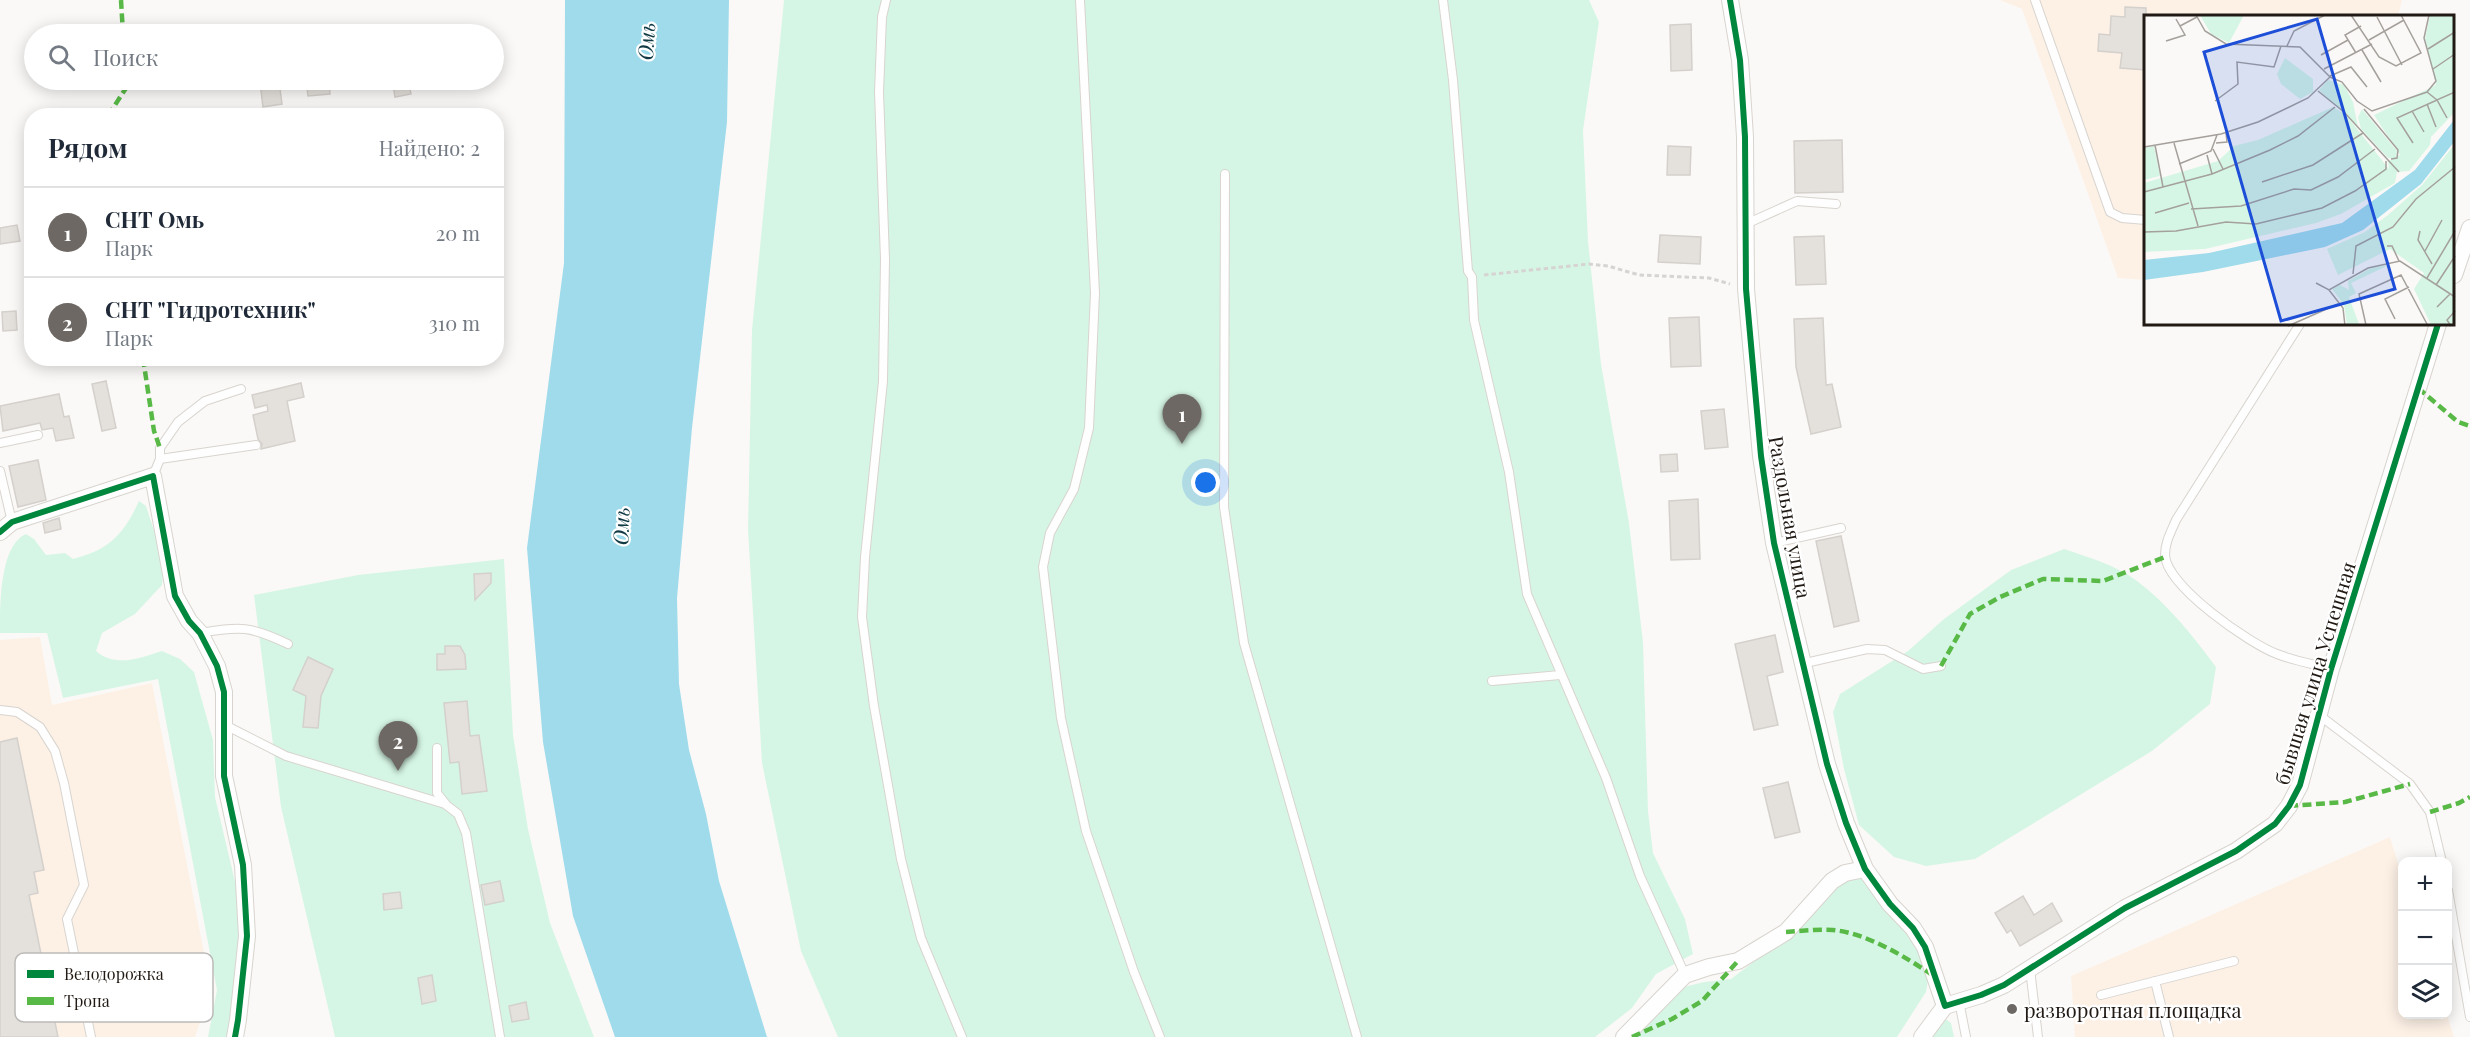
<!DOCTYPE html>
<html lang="ru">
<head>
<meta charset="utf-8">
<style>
  :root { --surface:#fff; --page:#f6f6f7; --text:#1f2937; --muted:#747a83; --line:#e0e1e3; --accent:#6d6863 }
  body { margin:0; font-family:"Playfair Display",serif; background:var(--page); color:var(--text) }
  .controls { position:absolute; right:18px; bottom:18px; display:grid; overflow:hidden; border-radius:12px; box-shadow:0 3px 15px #0003 }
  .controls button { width:54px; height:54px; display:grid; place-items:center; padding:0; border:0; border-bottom:2px solid var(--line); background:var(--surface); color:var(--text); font:30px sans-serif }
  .you { position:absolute; left:1206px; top:483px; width:21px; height:21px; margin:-15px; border:4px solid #fff; border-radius:50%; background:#1a73e8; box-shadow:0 0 0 9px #1a73e833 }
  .badge { display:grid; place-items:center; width:39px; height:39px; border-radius:50%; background:var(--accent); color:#fff; font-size:20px; font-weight:700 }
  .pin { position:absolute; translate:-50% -50px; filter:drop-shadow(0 2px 3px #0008) }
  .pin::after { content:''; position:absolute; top:32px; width:21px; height:18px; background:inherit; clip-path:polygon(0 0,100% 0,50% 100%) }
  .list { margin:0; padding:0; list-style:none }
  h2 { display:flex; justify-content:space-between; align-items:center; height:78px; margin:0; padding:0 24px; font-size:26px }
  h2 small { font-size:20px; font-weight:400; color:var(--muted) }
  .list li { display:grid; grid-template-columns:39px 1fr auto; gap:18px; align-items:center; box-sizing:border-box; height:90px; padding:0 24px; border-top:2px solid var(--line) }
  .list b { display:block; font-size:22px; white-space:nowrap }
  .list p { margin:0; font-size:20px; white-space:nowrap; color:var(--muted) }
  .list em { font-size:20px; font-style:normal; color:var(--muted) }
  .icon { flex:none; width:33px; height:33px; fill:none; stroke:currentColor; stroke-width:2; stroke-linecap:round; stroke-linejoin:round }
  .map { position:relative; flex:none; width:2470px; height:1037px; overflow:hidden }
  .search { position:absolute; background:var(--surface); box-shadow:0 3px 15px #0003; left:24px; top:24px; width:480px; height:66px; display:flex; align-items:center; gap:15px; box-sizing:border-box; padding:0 21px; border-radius:33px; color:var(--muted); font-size:22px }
  .panel { position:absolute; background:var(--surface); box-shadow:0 3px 15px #0003; left:24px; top:108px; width:480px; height:258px; border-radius:24px }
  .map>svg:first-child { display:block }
</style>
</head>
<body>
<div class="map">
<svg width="2470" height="1037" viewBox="0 0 2470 1037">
  <rect width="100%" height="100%" fill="#fbf9f7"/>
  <g fill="#fdf1e6">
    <path d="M2000,0H2402L2398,16H2146V280L2118,278L2022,9Z"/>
    <path d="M40,637L52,705L152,683L211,989L195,1037H0V640Z"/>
    <path d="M2390,837L2402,877V1014L2447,1015L2454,1037H2075L2071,976Z"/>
  </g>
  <g fill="#d6f6e5">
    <path d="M784,0H1589L1599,22L1583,130L1588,241L1601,364L1629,523L1643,642L1648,811L1653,853L1685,919L1693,954L1656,974L1632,1008L1595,1037H838L801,951L762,763L748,530L752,330Z"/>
    <path d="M139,501L146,506L159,546L163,576L162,585L135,614L102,633L96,651C116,668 140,658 162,651L180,659L194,672L213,740L215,797L237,890L239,963L227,1037H208L217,990L158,679L63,698L47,633H0C0,603 0,545 26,534L34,539L46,555L65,553L73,559C109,550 124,534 139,501Z"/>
    <path d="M2064,549C2088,557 2116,565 2137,581C2168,604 2193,636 2216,667L2210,704L2152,751L1975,859L1926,866L1894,857L1859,825L1844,769L1833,712L1840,694L1908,651L1944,619L2011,570Z"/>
    <path d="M504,559L513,735L528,829L550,923L594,1037H335L281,807L254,595L358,575Z"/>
    <path d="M1853,877L1863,878L1914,937L1928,981L1926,992L1897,1037H1634L1684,987L1704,982L1731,979L1780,942L1831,891Z"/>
    <path d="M1943,1017L1951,1023L1954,1037H1927Z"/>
  </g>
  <path fill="#a0dbeb" d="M565,0H729L727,122L692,428L677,598L679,684L689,750L706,814L719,881L767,1037H615L573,916L543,742L527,548L564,263Z"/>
  <g fill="#e4e0db" stroke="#d4d0cc" stroke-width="1.5">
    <path d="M2125,7L2146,8V70L2120,68L2122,53L2098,51L2099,34L2110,35L2111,16L2125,17Z"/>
    <path d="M1691,24L1692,70L1671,71L1670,25Z"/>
    <path d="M306,80H329L330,94L308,96Z"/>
    <path d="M392,80H408L411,94L395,97Z"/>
    <path d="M279,81L282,104L263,107L260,83Z"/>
    <path d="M1842,140L1843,192L1795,193L1794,141Z"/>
    <path d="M1668,146L1691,147L1690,175H1667Z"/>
    <path d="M17,225L20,241L0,244V228Z"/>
    <path d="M1660,235L1701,237L1700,264L1658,262Z"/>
    <path d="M1824,236L1826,284L1796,285L1794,237Z"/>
    <path d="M16,311L17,330L3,331L2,312Z"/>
    <path d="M1699,317L1701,366L1671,367L1669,318Z"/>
    <path d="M1823,318L1826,385L1832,384L1841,427L1811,434L1796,367L1794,319Z"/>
    <path d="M106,381L116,428L102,431L92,384Z"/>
    <path d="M301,383L304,397L287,401L295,441L261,449L262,444L258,439L253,415L268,411L267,405L255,408L252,395Z"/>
    <path d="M59,394L64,417L69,416L74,438L56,441L53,428L42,430L40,423L3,431L0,406Z"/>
    <path d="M1724,409L1728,447L1705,449L1701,411Z"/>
    <path d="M1677,454L1678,471L1661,472L1660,455Z"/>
    <path d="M38,460L46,500L18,507L9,466Z"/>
    <path d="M1698,499L1700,559L1671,560L1669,501Z"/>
    <path d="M59,518L61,529L45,533L43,523Z"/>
    <path d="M1841,536L1859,621L1834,627L1816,541Z"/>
    <path d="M491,573V583L475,600L474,574Z"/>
    <path d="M1775,635L1783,672L1767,676L1778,725L1754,730L1735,644Z"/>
    <path d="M445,646H460L465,655L466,669L437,670V654H445Z"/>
    <path d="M308,657L333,669L321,696L318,728L303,727L306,696L293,690Z"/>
    <path d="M467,701L470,736L479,735L487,791L462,794L459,762L450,763L444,703Z"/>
    <path d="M17,738L44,870L34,872L38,893L29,895L58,1037H0V742Z"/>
    <path d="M1788,782L1800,832L1775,838L1763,788Z"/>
    <path d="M500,881L504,901L485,905L481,885Z"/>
    <path d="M400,892L402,908L384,910L383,894Z"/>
    <path d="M2023,896L2034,915L2052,903L2062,921L2020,946L2011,930L2007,933L1995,913Z"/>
    <path d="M432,975L436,1001L422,1004L418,978Z"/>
    <path d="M526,1002L529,1019L512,1022L509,1006Z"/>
  </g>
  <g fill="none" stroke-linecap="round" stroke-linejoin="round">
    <defs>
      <g id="service">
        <path d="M886,0L882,17L879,92L885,259L883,381L865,557L862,617L874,706L901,859L921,938L962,1037"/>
        <path d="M1080,0L1095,293L1089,428L1074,489L1050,533L1043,567L1061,718L1086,831L1134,972L1160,1037"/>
        <path d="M1443,0L1453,80L1468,271L1472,277L1474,320L1509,472L1527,594L1606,778L1640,876L1685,975"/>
        <path d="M2035,0L2110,212L2122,218L2146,220"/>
        <path d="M1225,174L1224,507L1244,643L1357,1037"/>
        <path d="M1746,224L1797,201L1836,204"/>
        <path d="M2300,324L2176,520C2171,532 2165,542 2165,555C2166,586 2250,644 2277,654C2295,661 2313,664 2331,669"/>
        <path d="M0,443L38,435"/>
        <path d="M160,459L256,445"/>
        <path d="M0,471L12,522"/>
        <path d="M153,476L160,459V448L178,422L205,401L241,389"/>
        <path d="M1774,543L1841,528"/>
        <path d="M200,633C240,626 251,626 288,644"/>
        <path d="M1801,664L1867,649L1885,650L1923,669L1941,666"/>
        <path d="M1492,681L1560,675"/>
        <path d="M0,710L17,712L40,727L55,751L64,783L84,885L67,919L91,1037"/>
        <path d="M2319,715L2410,784L2430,812L2442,862"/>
        <path d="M225,725L286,756L445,804L458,814L466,833L500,1037"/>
        <path d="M437,748V793L445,803"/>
        <path d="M2448,890L2470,1017"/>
        <path d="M2030,969L2038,1037"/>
        <path d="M2155,981L2169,1037"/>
        <path d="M2101,995L2234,961"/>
        <path d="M1959,1001L1966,1037"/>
      </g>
      <g id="minor">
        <path d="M1730,0L1740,60L1745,137L1746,289L1761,456L1774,543L1827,764L1846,823L1865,869L1890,904L1913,928L1925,947L1945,1006"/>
        <path d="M2454,275L2470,228"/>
        <path d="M0,532L12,522L153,476L175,596L189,621L200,633L217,666L224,692V776L243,865L247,936L238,1020L235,1037"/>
        <path d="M1945,1006L1981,995L2004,985L2125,908L2236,851L2275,824L2289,806L2300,785L2331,669L2438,324"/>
        <path d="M1624,1037L1685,975L1709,967L1738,961L1786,932L1832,881L1845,873L1865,869"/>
        <path d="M1922,1037L1945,1006"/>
      </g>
    </defs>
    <use href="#service" stroke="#d8d4cf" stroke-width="10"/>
    <use href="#minor" stroke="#d8d4cf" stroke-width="18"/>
    <path stroke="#d6d4d3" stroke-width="3" stroke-dasharray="4.5 3" stroke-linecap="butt" d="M1484,275L1589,264L1608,266L1639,275L1709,278L1730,284"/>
    <use href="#service" stroke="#fefefe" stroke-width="8"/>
    <use href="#minor" stroke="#fefefe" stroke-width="16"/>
    <g stroke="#58b947" stroke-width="4.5" stroke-dasharray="9 4.5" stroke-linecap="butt">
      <path d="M121,0L123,34"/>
      <path d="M126,88L196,80"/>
      <path d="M108,116L126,88L128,80"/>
      <path d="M143,358L154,431L160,448"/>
      <path d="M2418,388L2458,422L2470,426"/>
      <path d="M1941,666L1970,614L2000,597L2043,579L2103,581L2165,557"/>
      <path d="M2289,806L2345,802L2410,784"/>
      <path d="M2430,812L2459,803L2470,797"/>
      <path d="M1786,932C1801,931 1817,929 1833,930C1867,933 1907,958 1934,976"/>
      <path d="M1632,1037L1672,1019L1702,1001L1738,961"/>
    </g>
    <defs>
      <g id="cycleway">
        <path d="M1730,0L1740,60L1745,137L1746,289L1761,456L1774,543L1827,764L1846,823L1865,869L1890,904L1913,928L1925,947L1945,1006L1981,995L2004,985L2125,908L2236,851L2275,824L2289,806L2300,785L2331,669L2438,324"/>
        <path d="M0,532L12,522L153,476L175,596L189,621L200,633L217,666L224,692V776L243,865L247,936L238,1020L235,1037"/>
      </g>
    </defs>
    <use href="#cycleway" stroke="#fff" stroke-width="10"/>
    <use href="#cycleway" stroke="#00873e" stroke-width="6"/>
  </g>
  <circle fill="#6d6863" stroke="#fff" stroke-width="2" cx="2012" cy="1009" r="6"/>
  <g text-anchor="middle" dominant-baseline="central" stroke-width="4.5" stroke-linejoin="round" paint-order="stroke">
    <g font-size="20" fill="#211a14" stroke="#fff">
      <text transform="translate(1791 517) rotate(80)">Раздольная улица</text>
      <text transform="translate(2314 673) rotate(-73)">бывшая улица Успешная</text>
    </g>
    <g font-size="20" fill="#211a14" stroke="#fff" text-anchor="start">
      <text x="2024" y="1009">разворотная площадка</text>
    </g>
    <g font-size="21" font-style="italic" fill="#123a45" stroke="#fff">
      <text transform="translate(645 41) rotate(-86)">Омь</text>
      <text transform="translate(620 526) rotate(-88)">Омь</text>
    </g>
  </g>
  <g transform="translate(2144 15)">
    <rect width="310" height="310" fill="#fbf9f7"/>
    <path d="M56,0H100L85,28L67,19ZM286,0H310V98L287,122L286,130L265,156L253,157L251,168L197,199L172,208L61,234L0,237V168L74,146L90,131L114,125L189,92L202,100L245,154L244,146L256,140L230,100L292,70L281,24ZM141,43L169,64V77L156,84L137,69L133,59ZM184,65L200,70L209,87L214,112L175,75ZM218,94L253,136L252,143H244L217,114L214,102ZM310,130V310H287L270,274L280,258L246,234L194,260L183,234L221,217L244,200L278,170ZM10,131L16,161L0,165V133ZM245,250L207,268L212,278L205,282L215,309L203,310L200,290L188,274L196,270L205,275L204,266L227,253Z" fill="#d6f6e5"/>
    <path d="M310,105V127L277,169L219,215L181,232L59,257L0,265V245L65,238L198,208L271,155Z" fill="#a0dbeb"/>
    <path fill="none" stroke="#a4a09c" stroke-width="1.5" d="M52,0L61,16L82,29L156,32L186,62M207,0L235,42L252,51L277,38L257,0M233,2L258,50M36,11L53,2M225,25L260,5M22,26L41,20L32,4M143,31L150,16L181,0M284,34L311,17M218,35L237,67M212,38L201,20L217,11M177,40L204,25M180,54L228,29M289,54L311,39M186,61L207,52L223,72M186,62L198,67L213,86L228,96L283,77L292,66L280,23L285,0M174,76L200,97L255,157M283,77L293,85L311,77M71,86L94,69L93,47L130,52L137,31M283,89L292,112M220,94L254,135L253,143L247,144M268,96L280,117M30,128L54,211M72,128L83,127L82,118M269,128L253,103L293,85L303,103M11,130L19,172M0,132L77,119L114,107L164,83L186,62M69,134L79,154M63,140L68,159M35,149L67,136L73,120M118,167L169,150L219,118M0,177L68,159L126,135L154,121L191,92M47,194L97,191L150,174L167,175L194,162L231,134M11,198L45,188M276,216L274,225L288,249M0,217L32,216L82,207L112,209L178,193L211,176L242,154V146M243,231H248L255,246M281,236L298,205M209,259L212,231L249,212L272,184L311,152M283,263L311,216M172,268L185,275L224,253L256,246L311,282M292,270L311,241M185,275L199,293L201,311M293,292L306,279M251,304L241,284L265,272M222,310L215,279L257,260L284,311M144,311L194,289M307,311L303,305L311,296"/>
    <path fill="#1d4ed8" fill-opacity="0.15" stroke="#1d4ed8" stroke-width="3" d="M173,4L251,274L137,306L60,37Z"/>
    <rect width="310" height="310" fill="none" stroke="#211a14" stroke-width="3"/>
  </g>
  <rect x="15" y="953" width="198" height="69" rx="9" fill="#fff" stroke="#bcbab8" stroke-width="1.5"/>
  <rect x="27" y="970" width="27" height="8" fill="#00873e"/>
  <rect x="27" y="997" width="27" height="8" fill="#58b947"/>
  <g font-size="16" fill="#211a14">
    <text x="64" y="980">Велодорожка</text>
    <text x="64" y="1007">Тропа</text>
  </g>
</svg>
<div class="controls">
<button>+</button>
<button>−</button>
<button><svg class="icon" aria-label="layers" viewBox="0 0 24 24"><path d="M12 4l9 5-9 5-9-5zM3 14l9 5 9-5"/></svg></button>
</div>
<div class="you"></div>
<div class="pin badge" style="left:1182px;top:444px">1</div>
<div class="pin badge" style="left:398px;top:771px">2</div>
<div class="search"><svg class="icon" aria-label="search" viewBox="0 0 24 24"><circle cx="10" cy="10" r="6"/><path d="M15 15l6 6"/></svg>Поиск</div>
<section class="panel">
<h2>Рядом<small>Найдено: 2</small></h2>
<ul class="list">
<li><span class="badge">1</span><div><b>СНТ Омь</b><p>Парк</p></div><em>20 m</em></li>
<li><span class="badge">2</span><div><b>СНТ &quot;Гидротехник&quot;</b><p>Парк</p></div><em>310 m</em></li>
</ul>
</section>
</div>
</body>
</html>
